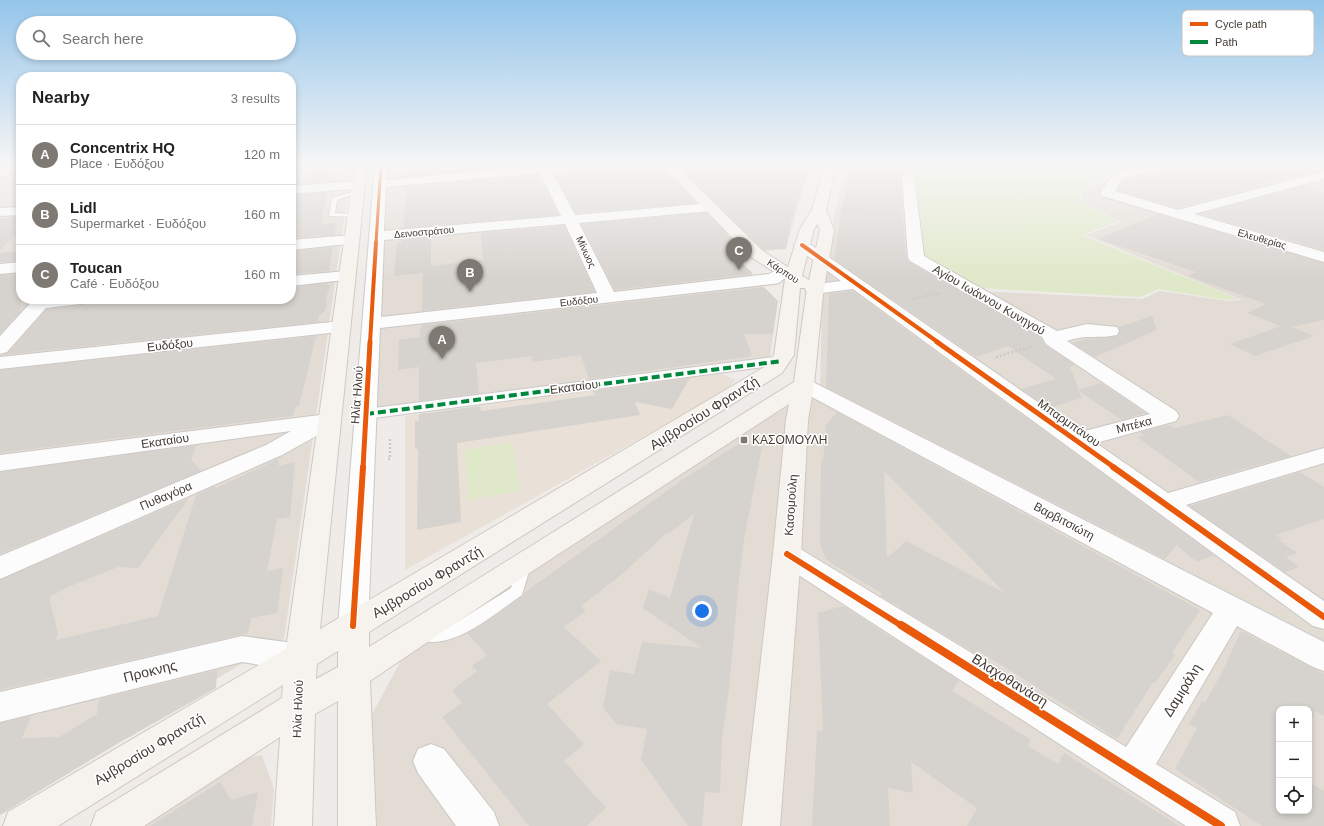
<!DOCTYPE html>
<html lang="en">
<head>
<meta charset="utf-8">
<style>
  :root { --surface:#fff; --page:#f6f6f6; --text:#222; --muted:#767676; --line:#e0e0e0; --accent:#7f7973 }
  body { margin:0; font-family:Arial,sans-serif; background:var(--page); color:var(--text) }
  .controls { position:absolute; right:12px; bottom:12px; display:grid; overflow:hidden; border-radius:8px; box-shadow:0 2px 6px #0003 }
  .controls button { width:36px; height:36px; display:grid; place-items:center; padding:0; border:0; border-bottom:1px solid var(--line); background:var(--surface); color:var(--text); font:20px sans-serif }
  .you { position:absolute; left:702px; top:611px; width:14px; height:14px; margin:-10px; border:3px solid #fff; border-radius:50%; background:#1a73e8; box-shadow:0 0 0 6px #1a73e833 }
  .badge { display:grid; place-items:center; width:26px; height:26px; border-radius:50%; background:var(--accent); color:#fff; font-size:13px; font-weight:700 }
  .pin { position:absolute; translate:-50% -33px; filter:drop-shadow(0 1px 2px #0008) }
  .pin::after { content:''; position:absolute; top:21px; width:14px; height:12px; background:inherit; clip-path:polygon(0 0,100% 0,50% 100%) }
  .list { margin:0; padding:0; list-style:none }
  h2 { display:flex; justify-content:space-between; align-items:center; height:52px; margin:0; padding:0 16px; font-size:17px }
  h2 small { font-size:13px; font-weight:400; color:var(--muted) }
  .list li { display:grid; grid-template-columns:26px 1fr auto; gap:12px; align-items:center; box-sizing:border-box; height:60px; padding:0 16px; border-top:1px solid var(--line) }
  .list b { display:block; font-size:15px; white-space:nowrap }
  .list p { margin:0; font-size:13px; white-space:nowrap; color:var(--muted) }
  .list em { font-size:13px; font-style:normal; color:var(--muted) }
  .icon { flex:none; width:22px; height:22px; fill:none; stroke:currentColor; stroke-width:2; stroke-linecap:round; stroke-linejoin:round }
  .map { position:relative; flex:none; width:1324px; height:826px; overflow:hidden }
  .search { position:absolute; background:var(--surface); box-shadow:0 2px 6px #0003; left:16px; top:16px; width:280px; height:44px; display:flex; align-items:center; gap:10px; box-sizing:border-box; padding:0 14px; border-radius:22px; color:var(--muted); font-size:15px }
  .panel { position:absolute; background:var(--surface); box-shadow:0 2px 6px #0003; left:16px; top:72px; width:280px; height:232px; border-radius:16px }
  .map>svg:first-child { display:block }
</style>
</head>
<body>
<div class="map">
<svg width="1324" height="826" viewBox="0 0 1324 826">
  <rect width="100%" height="100%" fill="#eeebe8"/>
  <g fill="#e3dcd5" fill-rule="evenodd">
    <path d="M0,164H21V299H291V164H352L284,639L0,806Z"/>
    <path d="M388,164H810L786,249L734,254L777,303L770,357L376,408Z"/>
    <path d="M846,164H880L907,170L920,258L980,291L1142,299L1160,291L1228,301L1242,300L1086,235L1121,222L1084,202L1081,194L1121,171L1160,164H1324V826H377L371,716L404,655L730,442L795,402L820,398L822,294L835,212ZM1279,709H1309V811H1279Z"/>
    <path d="M262,755L274,789L271,826H120L223,762Z"/>
  </g>
  <path fill="#e9e1d7" d="M718,372L735,380L727,390L405,570V416Z"/>
  <g fill="#dfe8c8">
    <path d="M918,164H1148L1117,170L1079,193L1082,202L1118,221L1082,235L1238,299L1226,300L1158,289L1140,297L980,288L922,257L915,192L909,170Z"/>
    <path d="M512,442L520,491L468,500L465,450Z"/>
  </g>
  <g fill="#d6d2ce" fill-rule="evenodd">
    <path d="M409,164H534V165L408,176Z"/>
    <path d="M610,164H660L696,203L576,213L554,173L603,170Z"/>
    <path d="M677,164H810L791,222L786,249L764,250Z"/>
    <path d="M848,164H871L904,171L900,176L906,258L909,262L1041,338L1045,345L1075,365L1070,367L1079,390L1101,383L1146,413L1122,420L1079,391L1082,398L1049,408L1021,389L1056,379L1008,346L976,357L834,259L841,211L847,190Z"/>
    <path d="M1213,164H1312L1313,171L1178,208L1117,190L1122,182L1175,168Z"/>
    <path d="M332,166L329,182L310,183L313,168Z"/>
    <path d="M539,175L559,215L403,228L407,187Z"/>
    <path d="M1302,186L1324,193V250L1200,214Z"/>
    <path d="M327,192L321,224L336,223L334,235L291,238V195Z"/>
    <path d="M706,213L745,253L734,254L753,274L615,290L581,224Z"/>
    <path d="M1158,214L1324,263V320L1292,327L1314,336L1255,356L1230,344L1281,326L1247,313L1266,304L1188,276L1196,272L1098,239Z"/>
    <path d="M21,216V231L0,250V219Z"/>
    <path d="M564,226L595,292L422,311L423,273L394,276L397,243H401V240L431,237V266L483,260L481,233Z"/>
    <path d="M333,247L329,271L291,274V251Z"/>
    <path d="M21,251V261L0,262V253Z"/>
    <path d="M21,274V308L19,310H22L0,334V275Z"/>
    <path d="M327,283V285H330L326,299L327,305L324,312L318,317L319,322L2,355L8,353L47,309L143,299H291V287Z"/>
    <path d="M764,287L778,301L773,334H744L752,356L589,379L581,355L533,362L532,356L476,363L479,393L419,401V367L398,370L399,340L420,337V329L422,328V325Z"/>
    <path d="M853,291L1214,555L1197,562L1176,545L1165,559L826,387L829,294Z"/>
    <path d="M1152,316L1157,330L1095,357L1072,343L1086,339L1117,336L1120,332L1119,327Z"/>
    <path d="M316,336L299,406L295,407L293,416L0,453V370Z"/>
    <path d="M690,378L672,409L635,402L640,415L457,443L461,522L417,530L418,449H415V421H419V414L480,406L481,411L595,395L593,391Z"/>
    <path d="M837,412L1200,610L1172,653L1175,655L1155,683L1153,682L1117,739L1005,667L978,651L976,654L879,595L883,594L834,565L826,559L820,544L821,461H823L826,425ZM884,471L939,526L1005,593L906,541L887,558Z"/>
    <path d="M1228,415L1291,456L1199,482L1137,437L1144,435L1140,432L1169,425L1174,428Z"/>
    <path d="M740,443L762,447L744,539L739,580L729,689L722,740L720,793L705,792L702,826H688L641,760L647,729L616,724L603,707L610,670L634,674L642,642L702,648L643,608L649,589L670,598L694,514L667,535L669,531L621,575L581,606L586,611L564,627L601,661L547,704L584,744L564,761L606,808L587,826H529L442,717L462,703L452,690L477,671L472,666L487,655L467,633L500,612L523,596L525,592L685,478Z"/>
    <path d="M197,445L191,459L201,471L0,554V472Z"/>
    <path d="M278,459L279,466L295,462L290,517L277,519L267,571L283,568L277,613L251,618L248,633L0,690V580L189,498L138,568L118,567L68,587L49,597L58,633L56,640L158,616L196,495L214,486L216,488Z"/>
    <path d="M1300,472L1324,487V519L1276,535L1282,539L1279,540L1297,553L1286,557L1299,567L1285,572L1189,506Z"/>
    <path d="M843,606L959,680L952,691L1030,739L1028,746L1058,764L1064,753L1179,826H967L977,808L911,762L913,793L888,788L890,826H812L817,730L823,731L818,613Z"/>
    <path d="M1241,631L1324,674V716L1315,711L1309,727V709H1279V811H1309V782L1324,791V826H1262L1175,769L1197,728L1189,724L1202,701L1205,703L1222,672Z"/>
    <path d="M217,670L216,688L115,745L0,815V723L31,716L22,738L59,737L97,714L99,699Z"/>
    <path d="M220,782L231,800L258,792L252,826H150Z"/>
  </g>
  <g fill="none" stroke-linecap="round" stroke-linejoin="round">
    <defs>
      <g id="service">
        <path d="M355,191L360,192L337,200L335,213L354,214L356,215V217L329,216L332,198Z"/>
        <path d="M524,560L529,561L531,565L522,595C495,613 453,651 420,640L417,635L420,630L449,627L511,588L519,561Z"/>
      </g>
      <path id="pedestrian" d="M782,356L787,358L790,361L787,364L366,419L360,418L357,414L360,410L366,409Z"/>
      <g id="minor">
        <path d="M9,164H21V168L0,177V168Z"/>
        <path d="M375,164H387L386,180L536,166L535,164H609L603,168L552,172L575,215L711,203L716,204L718,207L716,210L711,211L579,223L614,292L769,274L778,269L784,267L790,269L792,272L779,283L773,284L380,328L368,626L364,635L353,638L342,635L338,626ZM540,173L561,216L384,231L386,187ZM565,224L597,293L381,317L384,240Z"/>
        <path d="M1152,164H1177L1175,167L1127,177L1122,179L1115,191L1178,210L1324,171V179L1194,214L1324,252V262L1102,196L1100,193L1113,174Z"/>
        <path d="M908,172L914,176L924,256L1057,331L1087,324L1117,327L1119,331L1117,335C1100,339 1084,334 1067,341L1176,411L1179,416L1176,421L1096,443L1168,493L1324,448V463L1186,505L1324,601V629L1313,626L853,289L814,294L808,293L805,289L808,285L841,281L797,248L794,245L797,242H807L1081,432L1150,414L1046,344L1042,337L910,261L908,258L902,176Z"/>
        <path d="M358,181L364,185L363,188L291,194V186Z"/>
        <path d="M21,207V215L0,216V208Z"/>
        <path d="M351,235L356,237L359,240L356,243L291,250V240Z"/>
        <path d="M21,262V272L0,274V264Z"/>
        <path d="M347,271L353,273L355,276L353,279L291,286V276Z"/>
        <path d="M34,299H92L89,303L46,308L7,352L0,354V336Z"/>
        <path d="M341,321L348,323L350,327L348,331L0,369V357Z"/>
        <path d="M804,379L811,381L1324,642V671L1313,667L1237,626L1156,764L1235,812L1240,826H1186L777,561L773,554L777,547L787,544L797,547L1126,747L1213,613L797,389L794,385L797,381Z"/>
        <path d="M330,412L338,414L341,419L338,424L282,455L0,579V556L266,445L291,431L0,471V455L320,415Z"/>
        <path d="M242,636L301,644L312,648L317,658L312,668L301,672L242,662L0,722V692Z"/>
        <path d="M431,744L444,749L494,812L499,826H456L418,773L413,761L418,749Z"/>
      </g>
      <path id="secondary" d="M355,164H367L320,629L768,365L774,355L785,279L751,257L661,164H674L763,251L788,267L800,229L812,210L825,164H837L826,210L834,230L823,294L814,385L808,420L801,554L780,826H742L773,554L786,420L789,404L534,570L370,681L376,826H338V701L315,714L312,826H274L280,737L144,826H91L96,812L282,698L283,685L58,826H3L8,812L286,649ZM817,224L820,230L809,280L802,276L814,229ZM800,288H807L794,382L369,647V632L782,373L794,355ZM338,651V667L316,679L317,664Z"/>
    </defs>
    <use href="#service" stroke="#cbc7c4" stroke-width="2"/>
    <use href="#pedestrian" stroke="#cbc7c4" stroke-width="2"/>
    <use href="#minor" stroke="#cbc7c4" stroke-width="2"/>
    <use href="#secondary" stroke="#cfc8c0" stroke-width="2"/>
    <path stroke="#cccac6" stroke-width="1.5" stroke-dasharray="1 1" stroke-linecap="butt" d="M840,209L893,214"/>
    <path stroke="#cccac6" stroke-width="2" stroke-dasharray="1.5 1.5" stroke-linecap="butt" d="M912,299L940,293"/>
    <g stroke="#cccac6" stroke-width="2.5" stroke-dasharray="2 2" stroke-linecap="butt">
      <path d="M996,357L1033,346"/>
      <path d="M388,459H390V438"/>
    </g>
    <use href="#service" fill="#fcfcfc" fill-rule="evenodd"/>
    <use href="#pedestrian" fill="#fcfcfc" fill-rule="evenodd"/>
    <use href="#minor" fill="#fcfcfc" fill-rule="evenodd"/>
    <use href="#secondary" fill="#f6f3ee" fill-rule="evenodd"/>
    <path stroke="#00873e" stroke-width="4" stroke-dasharray="8 4" stroke-linecap="butt" d="M366,414L782,361"/>
    <defs>
      <path id="cycleway-far4" d="M376,243L381,164"/>
      <g id="cycleway-far3">
        <path d="M802,245L939,343"/>
        <path d="M370,343L376,242"/>
      </g>
      <g id="cycleway-far2">
        <path d="M937,342L1115,468"/>
        <path d="M363,468L370,342"/>
      </g>
      <g id="cycleway-far1">
        <path d="M1113,467L1324,617"/>
        <path d="M787,554L902,626"/>
        <path d="M353,626L363,467"/>
      </g>
      <path id="cycleway" d="M901,625L1221,826"/>
    </defs>
    <use href="#cycleway-far4" stroke="#fff" stroke-width="4.5"/>
    <use href="#cycleway-far3" stroke="#fff" stroke-width="6"/>
    <use href="#cycleway-far2" stroke="#fff" stroke-width="8"/>
    <use href="#cycleway-far1" stroke="#fff" stroke-width="8"/>
    <use href="#cycleway" stroke="#fff" stroke-width="10"/>
    <use href="#cycleway-far4" stroke="#e8590c" stroke-width="3"/>
    <use href="#cycleway-far3" stroke="#e8590c" stroke-width="4"/>
    <use href="#cycleway-far2" stroke="#e8590c" stroke-width="5"/>
    <use href="#cycleway-far1" stroke="#e8590c" stroke-width="6"/>
    <use href="#cycleway" stroke="#e8590c" stroke-width="8"/>
  </g>
  <linearGradient id="sky" x2="0" y2="1"><stop stop-color="#94c5ea"/><stop offset="0.59" stop-color="#f7f6f5"/><stop offset="1" stop-color="#f7f6f5" stop-opacity="0"/></linearGradient>
  <rect width="1324" height="280" fill="url(#sky)"/>
  <rect fill="#7f7973" stroke="#fff" stroke-width="1.5" x="740" y="436" width="8" height="8" rx="2"/>
  <g text-anchor="middle" dominant-baseline="central" stroke-width="3" stroke-linejoin="round" paint-order="stroke">
    <g font-size="10" fill="#433b34" stroke="#fff">
      <text transform="translate(424 232) rotate(-5)">Δεινοστράτου</text>
      <text transform="translate(1262 239) rotate(16)">Ελευθερίας</text>
      <text transform="translate(586 252) rotate(65)">Μίνωος</text>
      <text transform="translate(783 271) rotate(33)">Κάρπου</text>
      <text transform="translate(579 301) rotate(-6)">Ευδόξου</text>
    </g>
    <g font-size="12" fill="#433b34" stroke="#fff">
      <text transform="translate(989 300) rotate(30)">Αγίου Ιωάννου Κυνηγού</text>
      <text transform="translate(170 345) rotate(-6)">Ευδόξου</text>
      <text transform="translate(574 387) rotate(-7)">Εκαταίου</text>
      <text transform="translate(357 395) rotate(-86)">Ηλία Ηλιού</text>
      <text transform="translate(1069 423) rotate(35)">Μπαρμπάνου</text>
      <text transform="translate(1134 425) rotate(-15)">Μπέκα</text>
      <text transform="translate(165 441) rotate(-8)">Εκαταίου</text>
      <text transform="translate(166 496) rotate(-23)">Πυθαγόρα</text>
      <text transform="translate(791 505) rotate(-86)">Κασομούλη</text>
      <text transform="translate(1064 521) rotate(28)">Βαρβιτσιώτη</text>
      <text transform="translate(298 709) rotate(-88)">Ηλία Ηλιού</text>
    </g>
    <g font-size="12" fill="#433b34" stroke="#fff" text-anchor="start">
      <text x="752" y="440">ΚΑΣΟΜΟΥΛΗ</text>
    </g>
    <g font-size="14" fill="#433b34" stroke="#fff">
      <text transform="translate(704 413) rotate(-32)">Αμβροσίου Φραντζή</text>
      <text transform="translate(427 582) rotate(-31)">Αμβροσίου Φραντζή</text>
      <text transform="translate(150 671) rotate(-14)">Προκνης</text>
      <text transform="translate(1010 680) rotate(32)">Βλαχοθανάση</text>
      <text transform="translate(1182 690) rotate(-58)">Δαμιράλη</text>
      <text transform="translate(149 749) rotate(-31)">Αμβροσίου Φραντζή</text>
    </g>
  </g>
  <rect x="1182" y="10" width="132" height="46" rx="6" fill="#fff" stroke="#c7c4c2" stroke-width="1"/>
  <rect x="1190" y="22" width="18" height="4" fill="#e8590c"/>
  <rect x="1190" y="40" width="18" height="4" fill="#00873e"/>
  <g font-size="11" fill="#433b34">
    <text x="1215" y="28">Cycle path</text>
    <text x="1215" y="46">Path</text>
  </g>
</svg>
<div class="controls">
<button>+</button>
<button>−</button>
<button><svg class="icon" aria-label="locate" viewBox="0 0 24 24"><circle cx="12" cy="12" r="6"/><path d="M12 2v4M12 18v4M2 12h4M18 12h4"/></svg></button>
</div>
<div class="you"></div>
<div class="pin badge" style="left:442px;top:359px">A</div>
<div class="pin badge" style="left:470px;top:292px">B</div>
<div class="pin badge" style="left:739px;top:270px">C</div>
<div class="search"><svg class="icon" aria-label="search" viewBox="0 0 24 24"><circle cx="10" cy="10" r="6"/><path d="M15 15l6 6"/></svg>Search here</div>
<section class="panel">
<h2>Nearby<small>3 results</small></h2>
<ul class="list">
<li><span class="badge">A</span><div><b>Concentrix HQ</b><p>Place · Ευδόξου</p></div><em>120 m</em></li>
<li><span class="badge">B</span><div><b>Lidl</b><p>Supermarket · Ευδόξου</p></div><em>160 m</em></li>
<li><span class="badge">C</span><div><b>Toucan</b><p>Café · Ευδόξου</p></div><em>160 m</em></li>
</ul>
</section>
</div>
</body>
</html>
